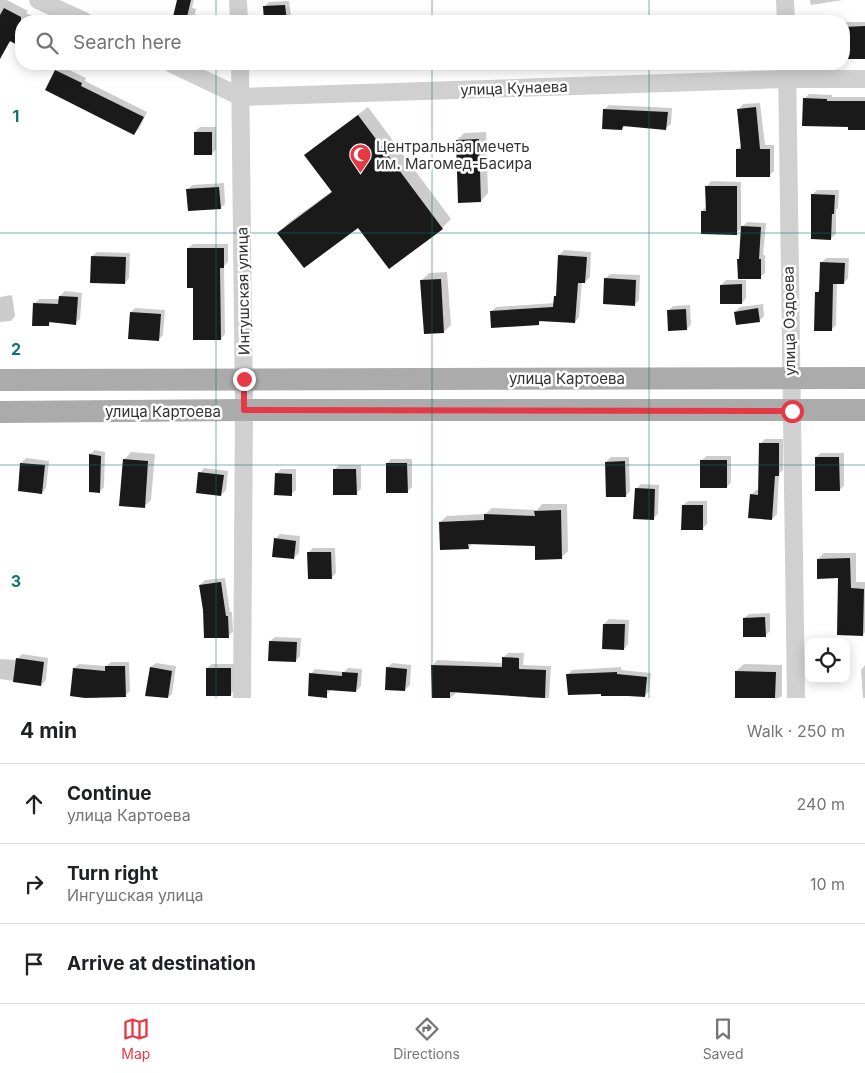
<!DOCTYPE html>
<html lang="en">
<head>
<meta charset="utf-8">
<style>
  :root { --surface:#fff; --page:#f2f2f2; --text:#202124; --muted:#757577; --line:#e0e0e0; --accent:#e63946 }
  body { margin:0; font-family:Inter,sans-serif; background:var(--page); color:var(--text) }
  .controls { position:absolute; right:15px; bottom:15px; display:grid; overflow:hidden; border-radius:10px; box-shadow:0 2px 12px #0003 }
  .controls button { width:45px; height:45px; display:grid; place-items:center; padding:0; border:0; border-bottom:1px solid var(--line); background:var(--surface); color:var(--text); font:25px sans-serif }
  .stop { position:absolute; width:15px; height:15px; margin:-11px; border:4px solid #e63946; border-radius:50%; background:#fff }
  .stop.end { background:#e63946; border-color:#fff; box-shadow:0 1px 5px #0008 }
  .list { margin:0; padding:0; list-style:none }
  h2 { display:flex; justify-content:space-between; align-items:center; height:65px; margin:0; padding:0 20px; font-size:21px }
  h2 small { font-size:16px; font-weight:400; color:var(--muted) }
  .list li { display:grid; grid-template-columns:32px 1fr auto; gap:15px; align-items:center; box-sizing:border-box; height:80px; padding:0 20px; border-top:1px solid var(--line) }
  .list b { display:block; font-size:19px; white-space:nowrap }
  .list p { margin:0; font-size:16px; white-space:nowrap; color:var(--muted) }
  .list em { font-size:16px; font-style:normal; color:var(--muted) }
  .icon { flex:none; width:28px; height:28px; fill:none; stroke:currentColor; stroke-width:2; stroke-linecap:round; stroke-linejoin:round }
  .map { position:relative; flex:none; width:865px; height:698px; overflow:hidden }
  .search { position:absolute; background:var(--surface); box-shadow:0 2px 12px #0003; left:15px; right:15px; top:15px; height:55px; display:flex; align-items:center; gap:12px; box-sizing:border-box; padding:0 18px; border-radius:20px; color:var(--muted); font-size:19px }
  .sheet { height:305px; background:var(--surface) }
  nav { display:flex; justify-content:space-around; align-items:center; box-sizing:border-box; height:70px; border-top:1px solid var(--line); background:var(--surface); font-size:14px; color:var(--muted) }
  nav a { display:grid; justify-items:center; gap:2px }
  nav .on { color:var(--accent) }
  .map>svg:first-child { display:block }
</style>
</head>
<body>
<div class="map">
<svg width="865" height="698" viewBox="0 0 865 698">
  <rect width="100%" height="100%" fill="#fff"/>
  <g fill="#0003">
    <path d="M0,0H7L28,11L26,13L42,21H21V46L11,41L7,45L0,41Z"/>
    <path d="M178,0H194L192,8L196,9L194,21H173Z"/>
    <path d="M810,0H843L811,5Z"/>
    <path d="M289,1L291,16L286,21H265L264,7L269,2Z"/>
    <path d="M498,18V20L534,21H474L476,19Z"/>
    <path d="M754,18L778,20V21H750Z"/>
    <path d="M608,20V21H583Z"/>
    <path d="M846,22H865V57L844,58V25Z"/>
    <path d="M262,64H323L320,67L262,68Z"/>
    <path d="M61,66L86,78L85,81L147,112L139,129L134,133L47,89L56,70Z"/>
    <path d="M809,94L832,95V97H865V129L849,126L804,99Z"/>
    <path d="M760,103L765,145H774V171L769,176L737,149L742,145L739,109L743,104Z"/>
    <path d="M609,105L672,108L671,124L666,128L626,125L622,129L604,110Z"/>
    <path d="M368,107L451,219L442,228L359,226L279,233L288,223L332,191L306,155L316,146Z"/>
    <path d="M200,127H216V149L212,154L195,132Z"/>
    <path d="M486,132L488,193L481,201L457,140L464,133Z"/>
    <path d="M711,181L741,182V228L747,222L766,223L763,255H765V273L760,277L740,258L742,228L736,233L702,211L707,206V186Z"/>
    <path d="M224,183L225,204L220,208L188,190L192,185Z"/>
    <path d="M817,190H839L838,208L836,210V234L831,238L813,194Z"/>
    <path d="M193,244H228V262L224,266L225,334L221,339L195,287L188,248Z"/>
    <path d="M564,250L591,252L590,277L585,282H582L579,317L575,322L542,320L538,324L491,312L496,307L555,303V296L557,294L559,255Z"/>
    <path d="M97,252L130,253L129,278L125,283L92,256Z"/>
    <path d="M826,258H849L848,278L844,283H837L836,325L831,330L816,293L821,288V263Z"/>
    <path d="M447,272L451,325L444,332L422,280L429,273Z"/>
    <path d="M610,274L640,275L639,300L635,304L605,279Z"/>
    <path d="M726,280H746V298L742,303L721,285Z"/>
    <path d="M65,291L82,293L80,319L75,323L52,321L49,324L34,304L39,299H60V296Z"/>
    <path d="M12,295L15,316L11,321L0,322V297Z"/>
    <path d="M763,304L764,316L760,320L735,312L740,307Z"/>
    <path d="M690,305L691,324L687,329L668,311L673,306Z"/>
    <path d="M135,308L165,310L163,335L158,340L131,312Z"/>
    <path d="M765,439H783V470L779,474L777,514L772,519L751,495L756,490H759L760,444Z"/>
    <path d="M95,450L105,452L104,487L100,491L90,454Z"/>
    <path d="M131,452L155,454L151,500L144,507L124,460Z"/>
    <path d="M821,453H844V486L839,490L816,457Z"/>
    <path d="M706,456H731V482L727,487L701,461Z"/>
    <path d="M611,457H629L630,491L626,496L606,462Z"/>
    <path d="M26,458L49,461L46,488L42,493L19,490L21,463Z"/>
    <path d="M391,459H412V487L407,492L387,464Z"/>
    <path d="M339,465H361V489L356,493L334,470Z"/>
    <path d="M204,468L228,471L226,490L221,495L200,473Z"/>
    <path d="M281,469H296V490L291,494L276,474Z"/>
    <path d="M641,484L659,485L658,514L653,519L636,489Z"/>
    <path d="M688,501H707V524L702,529L683,505Z"/>
    <path d="M542,504H567L568,551L561,558L536,545L473,543L468,548L440,522L447,516L485,514L492,508L537,510Z"/>
    <path d="M280,534L300,536L299,553L294,558L275,539Z"/>
    <path d="M313,548H335L336,573L331,578L308,553Z"/>
    <path d="M824,553H856V582H865V632L863,635L839,577L818,559Z"/>
    <path d="M225,578L230,612H232L233,632L228,636L204,610L200,585L205,580Z"/>
    <path d="M770,613V631L765,636L744,618L749,614Z"/>
    <path d="M609,619L629,620L628,644L624,649L604,624Z"/>
    <path d="M275,637L301,638L300,656L295,661L270,641Z"/>
    <path d="M508,653H524L523,665L551,666L549,698H527L528,695L455,691V694L450,698H433V665L437,660L503,663V658Z"/>
    <path d="M22,654L48,658L46,680L41,685L0,679V659L17,660Z"/>
    <path d="M111,662H129L130,691L125,696H99L97,698L71,695L74,668L79,664L106,666Z"/>
    <path d="M156,663L176,666L172,694L167,698L146,695L151,667Z"/>
    <path d="M392,663L411,665L410,685L405,690L387,668Z"/>
    <path d="M212,664H235V690L231,694L207,668Z"/>
    <path d="M744,664L782,665V696L779,698H736V671Z"/>
    <path d="M865,665V698H863L861,670Z"/>
    <path d="M621,667V670L651,673L649,691L645,696L602,692L568,675L572,670Z"/>
    <path d="M348,668L362,669L361,686L356,691L331,689L326,696L311,674L315,669L344,672Z"/>
  </g>
  <g fill="#1a1a1a">
    <path d="M177,0H191L186,21H172Z"/>
    <path d="M285,5L287,21H264L263,6Z"/>
    <path d="M4,8L21,17V47L10,41L0,59V15Z"/>
    <path d="M865,26V59H844V27Z"/>
    <path d="M55,70L82,83L81,86L144,117L134,135L45,90Z"/>
    <path d="M803,98L827,99V101H865V130H848V127L802,126Z"/>
    <path d="M756,107L760,149H770V177H736V149H741L737,109Z"/>
    <path d="M603,109L668,112L666,130L623,126L622,130L602,129Z"/>
    <path d="M358,115L443,229L389,269L358,228L304,268L277,233L332,192L304,155Z"/>
    <rect x="194" y="132" width="18" height="23"/>
    <path d="M479,139L481,202L458,203L456,140Z"/>
    <path d="M705,186H737V235L701,234V211H706Z"/>
    <path d="M219,187L221,209L188,211L186,189Z"/>
    <path d="M811,194L835,195L834,214H832L831,240L811,239Z"/>
    <path d="M741,226L761,227L759,259H761V279H738L737,259H739Z"/>
    <path d="M187,248H224V268H220L221,340H193V288H187Z"/>
    <path d="M558,255L587,257L585,283H578L575,323L539,321V325L491,328L490,311L553,307L554,296H556Z"/>
    <path d="M91,256L126,257L125,284L90,283Z"/>
    <path d="M820,262L845,263L844,284H833L832,331H814L815,292H819Z"/>
    <path d="M604,278L636,280L635,306L603,304Z"/>
    <path d="M441,279L444,333L424,334L420,280Z"/>
    <path d="M742,284V304H720V285Z"/>
    <path d="M59,296L78,297L76,325L49,322V326H32L33,303L58,304Z"/>
    <path d="M758,308L760,322L736,325L734,312Z"/>
    <path d="M686,309L687,330L668,331L667,310Z"/>
    <path d="M130,312L161,314L159,341L128,339Z"/>
    <path d="M759,443H779V476H775L772,520L748,518L750,494L758,495Z"/>
    <path d="M89,454L101,456L100,493L89,492Z"/>
    <path d="M815,457H839L840,491H815Z"/>
    <path d="M123,459L148,461L145,508L119,506Z"/>
    <rect x="700" y="460" width="27" height="28"/>
    <path d="M625,461L626,497H606L605,462Z"/>
    <path d="M20,463L45,465L42,494L18,491Z"/>
    <path d="M386,463H407L408,493H386Z"/>
    <path d="M333,469H356L357,495H333Z"/>
    <path d="M198,472L224,475L221,496L196,493Z"/>
    <path d="M275,473L292,474V496L274,495Z"/>
    <path d="M635,488L655,489L654,520L633,519Z"/>
    <path d="M682,505H703V530H681Z"/>
    <path d="M561,510L562,559L535,560V546L468,544L469,549L440,550L439,522L484,520V514L535,516L534,511Z"/>
    <path d="M274,538L296,541L294,559L272,557Z"/>
    <path d="M307,552H331L332,579H308Z"/>
    <path d="M850,558L851,588L864,589L863,636L837,635L838,578L817,579V559Z"/>
    <path d="M221,582L226,616H228L229,638H204L203,610L199,585Z"/>
    <path d="M765,617L766,637H743V618Z"/>
    <path d="M603,624H625L624,650L602,649Z"/>
    <path d="M269,641L297,642L296,662L268,661Z"/>
    <path d="M502,657L519,658V669L546,670L545,698L450,692V698H432L431,665L502,667Z"/>
    <path d="M16,658L44,662L41,686L13,682Z"/>
    <path d="M105,666H125L126,697L85,698L70,696L73,668L105,671Z"/>
    <path d="M150,667L172,671L168,698L145,696Z"/>
    <path d="M386,667L407,669L405,691L385,690Z"/>
    <rect x="206" y="668" width="25" height="28"/>
    <path d="M735,671L776,672L775,698H735Z"/>
    <path d="M342,672L358,673L356,692L327,690V698L308,696L309,673L342,676Z"/>
    <path d="M617,672V674L647,677L645,697L628,696H601V694L568,695L566,674Z"/>
  </g>
  <g fill="none" stroke-linecap="round" stroke-linejoin="round">
    <g stroke="#d0d0d0" stroke-width="18">
      <path d="M38,0L84,21"/>
      <path d="M238,0L239,21"/>
      <path d="M785,0L786,21"/>
      <path d="M172,64L241,97L787,79H865"/>
      <path d="M240,64L244,410L242,698"/>
      <path d="M787,64L796,698"/>
    </g>
    <g stroke="#ababab" stroke-width="22">
      <path d="M0,380L865,378"/>
      <path d="M0,412L244,410H865"/>
    </g>
  </g>
  <g fill="none" stroke-linecap="round" stroke-linejoin="round">
    <path stroke="#e63946" stroke-width="6" d="M244,379V410L792,411"/>
  </g>
  <path fill="none" stroke="#0f766e" stroke-width="1" stroke-opacity="0.55" d="M216,0V21M432,0V21M649,0V21M216,64V698M432,64V698M649,64V698M0,233H865M0,465H865"/>
  <defs>
    <symbol id="mosque-pin" viewBox="-11 -11 22 30"><path d="M0 17L-7.5 6A9.5 9.5 0 1 1 7.5 6Z" fill="#e63946" stroke="#fff"/><path d="M3.5-4.9A6 6 0 1 0 3.5 4.9A5 5 0 1 1 3.5-4.9Z" fill="#fff"/></symbol>
  </defs>
  <g fill-rule="evenodd">
    <use href="#mosque-pin" x="348" y="142" width="25" height="34"/>
  </g>
  <g text-anchor="middle" dominant-baseline="central" stroke-width="5" stroke-linejoin="round" paint-order="stroke">
    <g font-size="15" fill="#333" stroke="#fff">
      <text transform="translate(514 88) rotate(-2)">улица Кунаева</text>
      <text transform="translate(243 291) rotate(-91)">Ингушская улица</text>
      <text transform="translate(789 321) rotate(-91)">улица Оздоева</text>
      <text x="567" y="378">улица Картоева</text>
      <text x="163" y="411">улица Картоева</text>
    </g>
    <g font-size="15" fill="#333" stroke="#fff" text-anchor="start">
      <text x="376" y="146">Центральная мечеть<tspan x="376" dy="17">им. Магомед-Басира</tspan></text>
    </g>
  </g>
  <g font-size="16" text-anchor="middle" font-weight="bold" fill="#0f766e" stroke="#fff" stroke-width="5" stroke-linejoin="round" paint-order="stroke">
    <text x="16" y="122">1</text>
    <text x="16" y="355">2</text>
    <text x="16" y="587">3</text>
  </g>
</svg>
<div class="controls">
<button><svg class="icon" aria-label="locate" viewBox="0 0 24 24"><circle cx="12" cy="12" r="6"/><path d="M12 2v4M12 18v4M2 12h4M18 12h4"/></svg></button>
</div>
<div class="stop" style="left:792px;top:411px"></div>
<div class="stop end" style="left:244px;top:379px"></div>
<div class="search"><svg class="icon" aria-label="search" viewBox="0 0 24 24"><circle cx="10" cy="10" r="6"/><path d="M15 15l6 6"/></svg>Search here</div>
</div>
<section class="sheet">
<h2>4 min<small>Walk · 250 m</small></h2>
<ul class="list">
<li><svg class="icon" aria-label="ahead" viewBox="0 0 24 24"><path d="M12 20V5M6 11l6-6 6 6"/></svg><div><b>Continue</b><p>улица Картоева</p></div><em>240 m</em></li>
<li><svg class="icon" aria-label="right" viewBox="0 0 24 24"><path d="M7 20v-9h11M14 6l5 5-5 5"/></svg><div><b>Turn right</b><p>Ингушская улица</p></div><em>10 m</em></li>
<li><svg class="icon" aria-label="arrive" viewBox="0 0 24 24"><path d="M6 21V4h12l-3 4 3 4H6"/></svg><div><b>Arrive at destination</b></div></li>
</ul>
</section>
<nav>
<a class="on"><svg class="icon" aria-label="map" viewBox="0 0 24 24"><path d="M3 6l6-2 6 2 6-2v14l-6 2-6-2-6 2zM9 4v14M15 6v14"/></svg>Map</a>
<a><svg class="icon" aria-label="directions" viewBox="0 0 24 24"><path d="M12 3l9 9-9 9-9-9zM9 14v-3h6M13 9l2 2-2 2"/></svg>Directions</a>
<a><svg class="icon" aria-label="saved" viewBox="0 0 24 24"><path d="M7 4h10v16l-5-4-5 4z"/></svg>Saved</a>
</nav>
</body>
</html>
